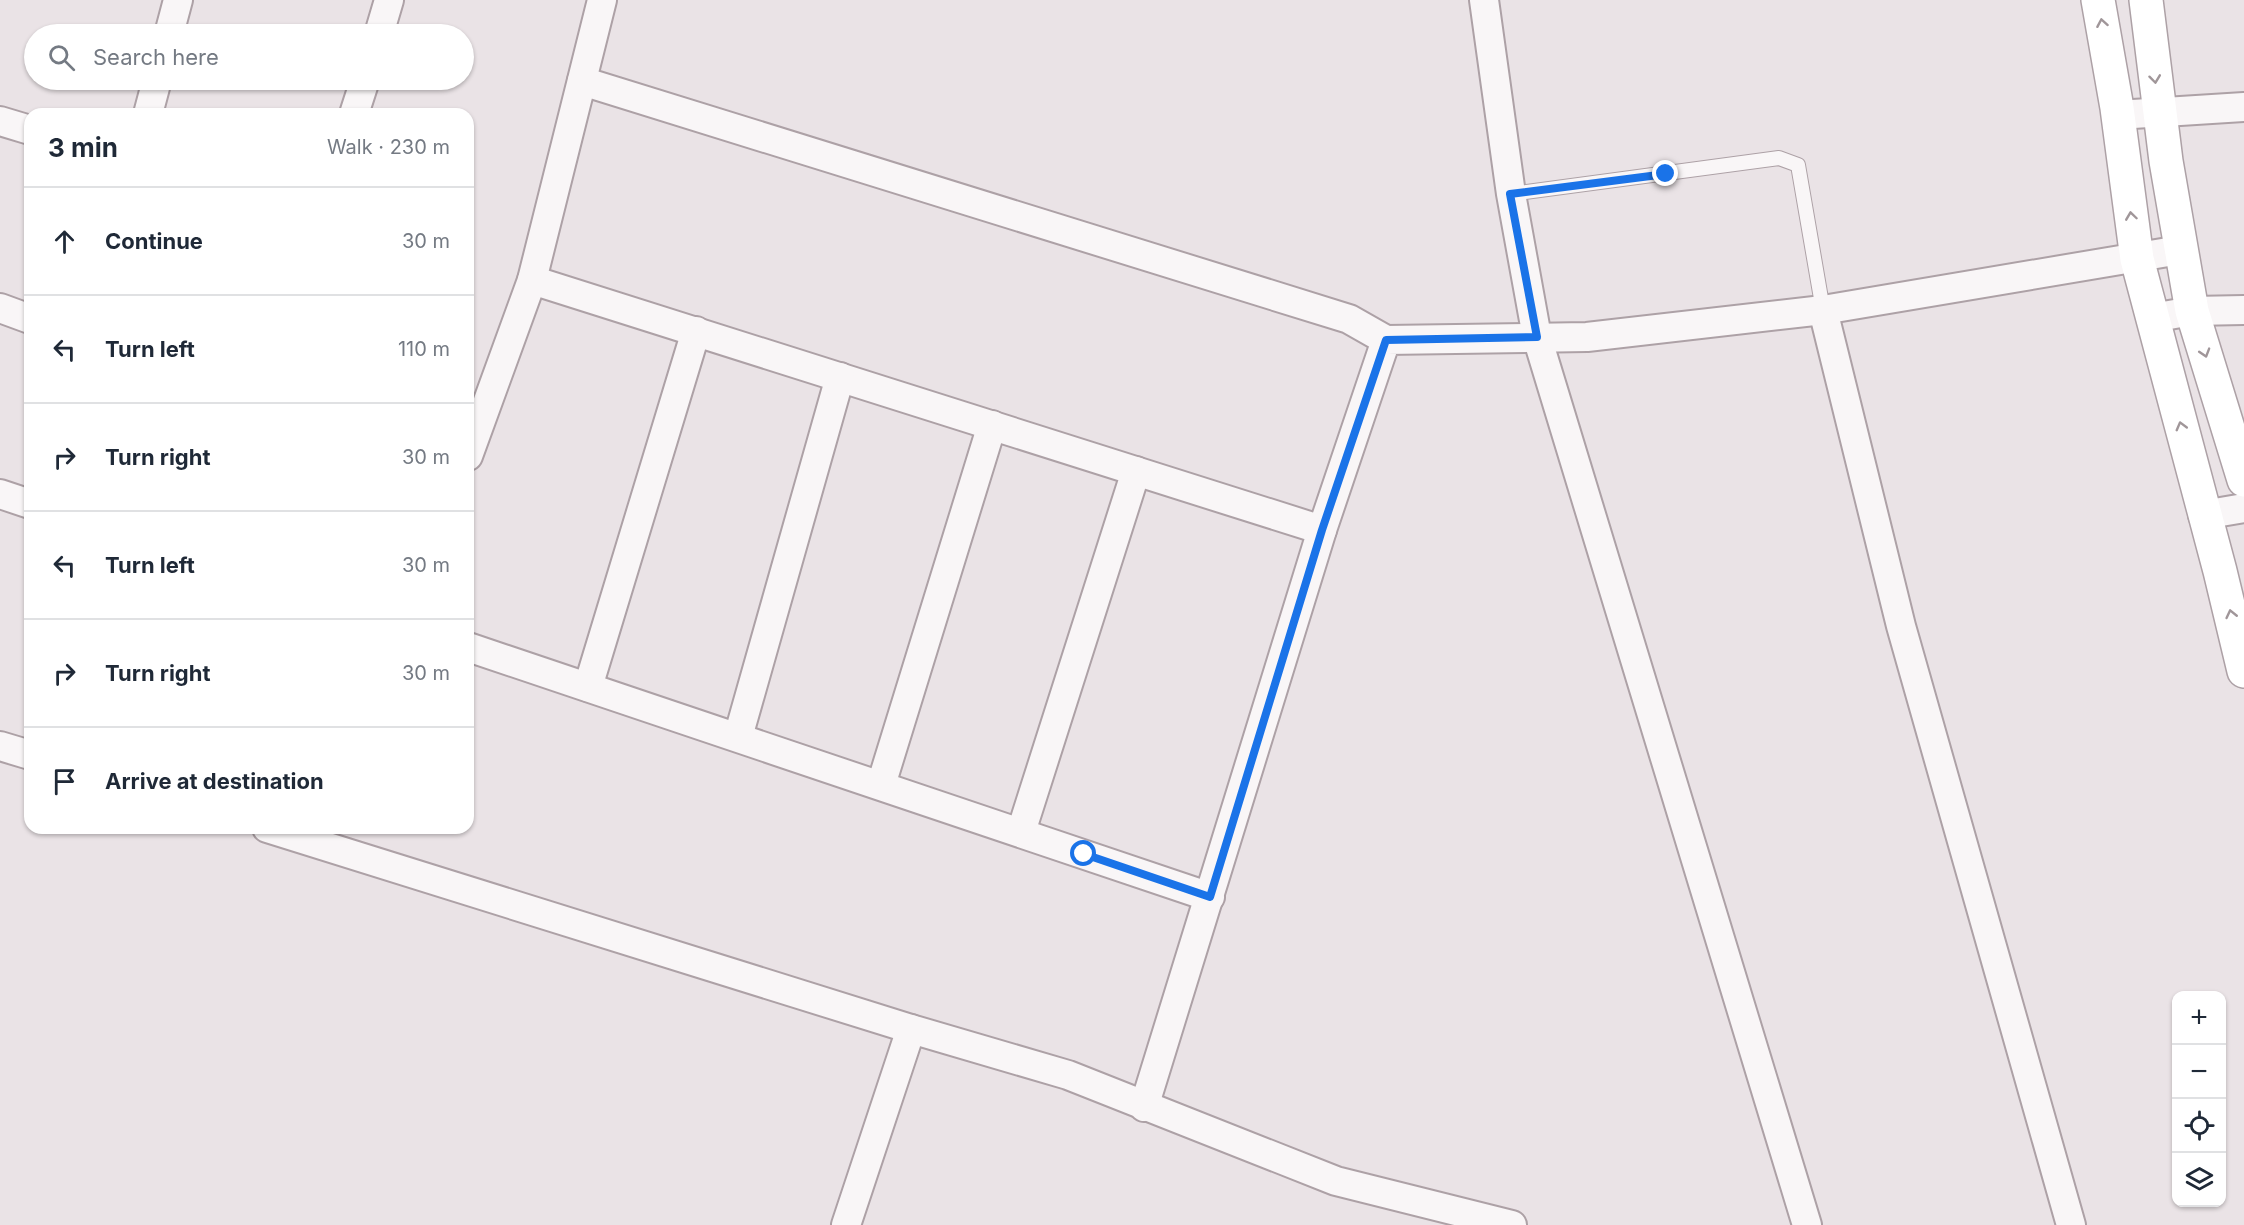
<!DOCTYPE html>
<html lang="en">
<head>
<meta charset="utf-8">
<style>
  :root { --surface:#fff; --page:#f2f2f3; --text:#1f2937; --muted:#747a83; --line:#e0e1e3 }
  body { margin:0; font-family:Inter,sans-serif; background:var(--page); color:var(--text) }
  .controls { position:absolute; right:18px; bottom:18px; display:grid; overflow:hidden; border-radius:12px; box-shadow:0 2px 4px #0004 }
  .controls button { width:54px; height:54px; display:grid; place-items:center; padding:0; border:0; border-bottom:2px solid var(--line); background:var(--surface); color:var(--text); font:30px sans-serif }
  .stop { position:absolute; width:18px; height:18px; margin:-14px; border:4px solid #1a73e8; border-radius:50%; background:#fff }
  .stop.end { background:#1a73e8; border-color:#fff; box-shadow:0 2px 6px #0008 }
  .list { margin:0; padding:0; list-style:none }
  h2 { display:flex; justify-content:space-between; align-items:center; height:78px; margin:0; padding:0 24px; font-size:26px }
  h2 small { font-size:20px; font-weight:400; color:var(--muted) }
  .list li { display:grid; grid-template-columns:39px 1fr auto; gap:18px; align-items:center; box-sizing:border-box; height:108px; padding:0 24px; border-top:2px solid var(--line) }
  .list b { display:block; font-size:22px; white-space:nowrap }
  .list em { font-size:20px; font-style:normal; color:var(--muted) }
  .icon { flex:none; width:33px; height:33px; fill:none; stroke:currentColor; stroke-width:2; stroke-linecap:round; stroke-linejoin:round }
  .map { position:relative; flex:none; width:2244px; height:1225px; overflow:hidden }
  .search { position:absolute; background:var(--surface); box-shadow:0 2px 4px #0004; left:24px; top:24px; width:450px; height:66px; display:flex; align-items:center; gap:15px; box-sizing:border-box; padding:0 21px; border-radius:33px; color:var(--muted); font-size:22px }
  .panel { position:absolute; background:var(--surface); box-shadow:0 2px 4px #0004; left:24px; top:108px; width:450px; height:726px; border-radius:18px }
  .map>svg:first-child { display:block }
</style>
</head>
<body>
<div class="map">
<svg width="2244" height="1225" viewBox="0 0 2244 1225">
  <rect width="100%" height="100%" fill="#eae3e6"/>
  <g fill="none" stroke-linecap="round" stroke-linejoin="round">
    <defs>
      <path id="lane" d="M1511,194L1779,158L1798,165L1823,310"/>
      <g id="street">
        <path d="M1484,0L1511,194L1537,337L1807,1225"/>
        <path d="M169,34L178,0"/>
        <path d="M379,34L389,0"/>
        <path d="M582,81L1349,319L1386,340"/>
        <path d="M148,114L157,80"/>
        <path d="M354,114L365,80"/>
        <path d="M2117,115L2244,107"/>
        <path d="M0,121L30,130"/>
        <path d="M532,280L1322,530"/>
        <path d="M0,308L30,319"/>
        <path d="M1823,310L1901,626L2071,1225"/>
        <path d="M2152,318L2192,311L2244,310"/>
        <path d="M468,456L532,280L602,0"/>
        <path d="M0,494L30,504"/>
        <path d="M2203,515L2244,508"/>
        <path d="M468,647L1210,897"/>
        <path d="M588,687L696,331"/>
        <path d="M738,737L840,377"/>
        <path d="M0,746L30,755"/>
        <path d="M881,785L992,425"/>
        <path d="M267,828L911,1029L1068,1075L1336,1181L1512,1225"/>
        <path d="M1021,832L1136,471"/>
        <path d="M1144,1107L1322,530L1386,340L1587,337L1823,310L2180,250"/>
        <path d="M846,1225L911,1029"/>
      </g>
      <g id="secondary">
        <path d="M2098,0L2117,108L2137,259L2220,571L2244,671"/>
        <path d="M2146,0L2166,161L2192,311L2244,480"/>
      </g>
    </defs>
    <use href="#lane" stroke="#ada1a6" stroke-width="16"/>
    <use href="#street" stroke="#ada1a6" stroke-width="32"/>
    <use href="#secondary" stroke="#ada1a6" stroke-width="36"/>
    <use href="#lane" stroke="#f9f6f7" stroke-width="14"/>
    <use href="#street" stroke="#f9f6f7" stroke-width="28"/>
    <use href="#secondary" stroke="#fff" stroke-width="33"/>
  </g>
  <defs><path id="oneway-chevron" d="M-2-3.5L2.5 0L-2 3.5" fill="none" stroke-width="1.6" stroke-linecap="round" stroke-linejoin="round" transform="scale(1.5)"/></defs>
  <g stroke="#a09699">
    <use href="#oneway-chevron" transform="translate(2102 23) rotate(-100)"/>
    <use href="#oneway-chevron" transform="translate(2155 79) rotate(83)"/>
    <use href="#oneway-chevron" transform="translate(2131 216) rotate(-98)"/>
    <use href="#oneway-chevron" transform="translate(2205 353) rotate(73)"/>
    <use href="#oneway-chevron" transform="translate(2181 426) rotate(-105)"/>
    <use href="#oneway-chevron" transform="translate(2231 614) rotate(-103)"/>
  </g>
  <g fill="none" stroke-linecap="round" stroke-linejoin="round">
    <path stroke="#1a73e8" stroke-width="8" d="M1084,854L1210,897L1322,530L1386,340L1537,337L1510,194L1666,174"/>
  </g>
</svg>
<div class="controls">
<button>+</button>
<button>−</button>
<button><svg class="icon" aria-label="locate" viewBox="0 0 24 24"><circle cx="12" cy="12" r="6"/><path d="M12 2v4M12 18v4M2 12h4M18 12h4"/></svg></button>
<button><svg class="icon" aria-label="layers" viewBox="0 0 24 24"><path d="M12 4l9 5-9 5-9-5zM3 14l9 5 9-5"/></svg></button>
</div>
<div class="stop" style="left:1084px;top:854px"></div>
<div class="stop end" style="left:1666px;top:174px"></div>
<div class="search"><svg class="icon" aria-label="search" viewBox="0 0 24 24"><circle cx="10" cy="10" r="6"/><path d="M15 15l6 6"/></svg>Search here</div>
<section class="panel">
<h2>3 min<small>Walk · 230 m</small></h2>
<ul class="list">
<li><svg class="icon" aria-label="ahead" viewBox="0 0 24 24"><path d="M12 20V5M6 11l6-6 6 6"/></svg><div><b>Continue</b></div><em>30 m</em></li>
<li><svg class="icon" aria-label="left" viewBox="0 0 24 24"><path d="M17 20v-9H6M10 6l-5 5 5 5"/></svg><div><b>Turn left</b></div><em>110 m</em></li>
<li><svg class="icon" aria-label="right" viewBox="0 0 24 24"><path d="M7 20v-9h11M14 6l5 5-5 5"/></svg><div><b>Turn right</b></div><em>30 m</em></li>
<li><svg class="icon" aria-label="left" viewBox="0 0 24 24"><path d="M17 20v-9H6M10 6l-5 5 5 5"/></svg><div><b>Turn left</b></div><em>30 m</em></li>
<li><svg class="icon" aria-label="right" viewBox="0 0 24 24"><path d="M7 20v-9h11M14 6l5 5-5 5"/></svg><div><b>Turn right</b></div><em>30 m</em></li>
<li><svg class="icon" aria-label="arrive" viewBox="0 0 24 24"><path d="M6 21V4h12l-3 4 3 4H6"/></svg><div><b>Arrive at destination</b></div></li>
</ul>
</section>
</div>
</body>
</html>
